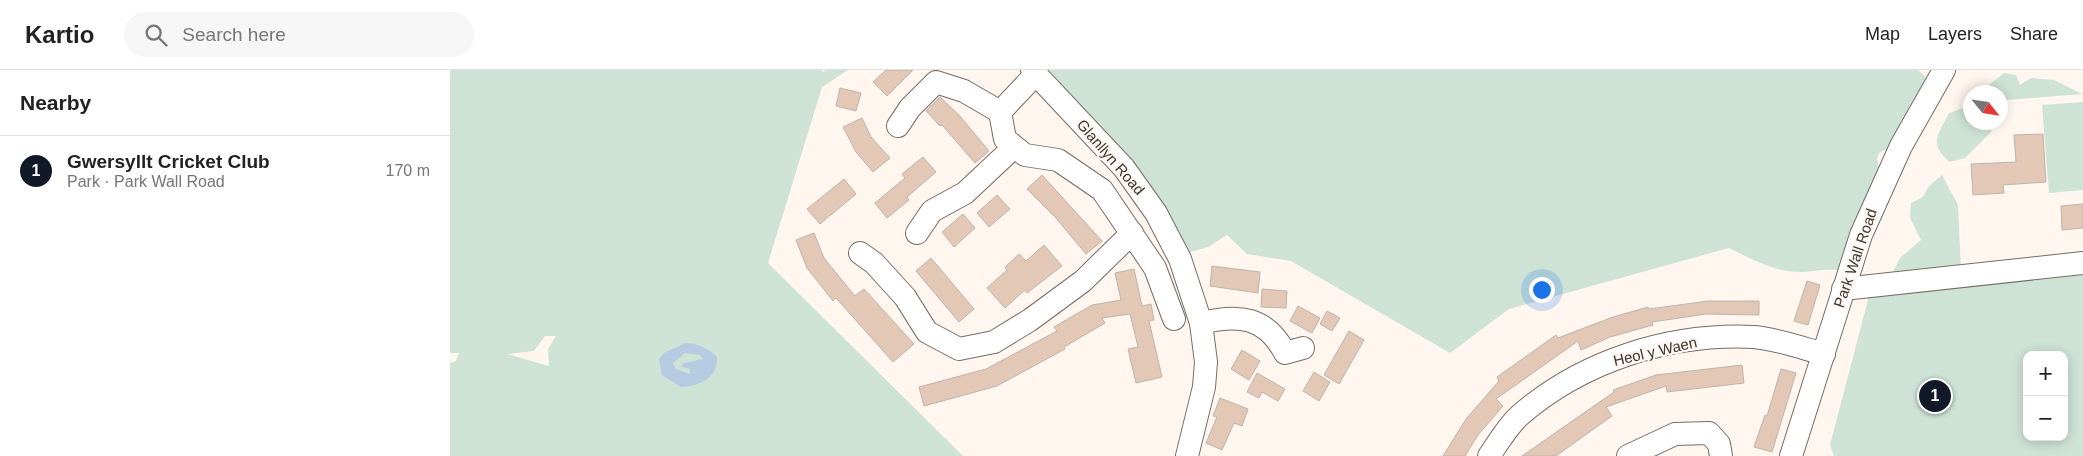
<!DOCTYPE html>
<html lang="en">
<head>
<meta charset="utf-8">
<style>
  :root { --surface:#fff; --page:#f6f6f6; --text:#222; --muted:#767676; --line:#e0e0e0; --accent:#111827 }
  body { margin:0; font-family:Helvetica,sans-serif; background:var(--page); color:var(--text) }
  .controls { position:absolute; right:15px; bottom:15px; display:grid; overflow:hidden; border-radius:10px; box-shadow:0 2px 12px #0003 }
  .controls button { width:45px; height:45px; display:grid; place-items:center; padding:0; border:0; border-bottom:1px solid var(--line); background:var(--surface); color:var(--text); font:25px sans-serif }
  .compass { position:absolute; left:1513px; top:15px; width:45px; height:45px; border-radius:50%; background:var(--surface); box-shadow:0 2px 12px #0003; rotate:120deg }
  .you { position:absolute; left:1091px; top:219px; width:18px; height:18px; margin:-12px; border:4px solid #fff; border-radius:50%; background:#1a73e8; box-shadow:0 0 0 8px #1a73e833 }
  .badge { display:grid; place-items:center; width:32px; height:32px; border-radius:50%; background:var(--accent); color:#fff; font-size:16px; font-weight:700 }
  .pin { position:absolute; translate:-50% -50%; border:2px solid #fff; box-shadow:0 1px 5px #0006 }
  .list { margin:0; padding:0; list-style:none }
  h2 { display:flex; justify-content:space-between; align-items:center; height:65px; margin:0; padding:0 20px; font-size:21px }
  h2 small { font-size:16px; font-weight:400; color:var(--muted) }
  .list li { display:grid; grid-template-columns:32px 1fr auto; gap:15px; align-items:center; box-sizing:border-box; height:70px; padding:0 20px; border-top:1px solid var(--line) }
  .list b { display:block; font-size:19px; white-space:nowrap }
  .list p { margin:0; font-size:16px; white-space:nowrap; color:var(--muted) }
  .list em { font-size:16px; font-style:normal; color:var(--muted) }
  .icon { flex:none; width:28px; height:28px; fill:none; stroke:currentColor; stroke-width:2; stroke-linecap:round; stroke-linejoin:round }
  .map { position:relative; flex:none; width:1633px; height:386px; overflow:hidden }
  header { display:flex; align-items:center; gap:30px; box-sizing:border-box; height:70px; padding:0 25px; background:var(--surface); border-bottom:1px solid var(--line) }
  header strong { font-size:24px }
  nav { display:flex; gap:28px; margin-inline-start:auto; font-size:18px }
  .search { width:350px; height:45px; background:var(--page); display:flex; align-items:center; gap:12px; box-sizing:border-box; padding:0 18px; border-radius:28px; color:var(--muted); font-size:19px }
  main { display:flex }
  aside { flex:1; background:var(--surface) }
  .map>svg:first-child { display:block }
</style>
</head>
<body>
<header>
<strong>Kartio</strong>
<div class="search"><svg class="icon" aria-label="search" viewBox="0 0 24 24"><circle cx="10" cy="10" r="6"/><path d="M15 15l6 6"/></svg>Search here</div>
<nav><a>Map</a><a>Layers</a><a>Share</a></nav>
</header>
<main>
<aside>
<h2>Nearby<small></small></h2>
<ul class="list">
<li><span class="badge">1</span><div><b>Gwersyllt Cricket Club</b><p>Park · Park Wall Road</p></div><em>170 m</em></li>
</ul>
</aside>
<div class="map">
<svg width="1633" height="386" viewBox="0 0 1633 386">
  <rect width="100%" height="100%" fill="#fff6f0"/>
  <g fill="#cee2d6" fill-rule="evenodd">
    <path d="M0,0H371L373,2L376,0H398L372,17L318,193L513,386H0V293L6,291L9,283H0ZM95,266H106L98,279L99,296L57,284L84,281Z"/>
    <path d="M599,0H1468L1475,6L1477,13L1445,81L1437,79L1429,83L1427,89L1429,96L1435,102L1394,202C1379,197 1365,202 1350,202C1325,202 1301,189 1279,178L1059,239L1000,283L841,191L797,184L777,165L758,177L737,183L682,94Z"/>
    <path d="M1554,3L1566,5L1570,15L1581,8L1604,10L1632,24L1557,30L1551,27L1550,22H1543L1535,18Z"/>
    <path d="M1633,32V120L1599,123L1592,35Z"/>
    <path d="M1513,38L1520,41V52L1534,53L1542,61L1515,88L1500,92C1478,74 1488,65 1499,43Z"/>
    <path d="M1492,105L1508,135L1511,201L1440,208L1450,188L1471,170L1460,148L1461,133L1473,127L1479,116Z"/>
    <path d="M1633,204V386H1384L1380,375L1419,226ZM1577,285H1614V367H1577Z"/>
  </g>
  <path fill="#b4cbe1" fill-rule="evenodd" d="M235,273C250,274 257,278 267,287C268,308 250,316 231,317L212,305L209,289L214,283ZM235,283L250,285L253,289L234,293L231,296L240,299V304L226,299L223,293Z"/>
  <g fill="#e3c8b5" stroke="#beb4ad">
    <path d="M436,0H463L437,26L423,12Z"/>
    <path d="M390,18L411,23L406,41L386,36Z"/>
    <path d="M490,27L509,45L539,81L525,93L492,55L490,56L476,41Z"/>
    <path d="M412,48L421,67L440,88L423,102L406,82L393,57Z"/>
    <path d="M1593,64L1596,112L1553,115L1554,123L1523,125L1521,94L1566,92L1564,65Z"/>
    <path d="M473,87L486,102L457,127L459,130L437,148L425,133L455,108L452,104Z"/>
    <path d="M592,105L652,171L636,184L605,147L577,119Z"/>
    <path d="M394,109L406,124L370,154L357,139Z"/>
    <path d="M547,125L560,139L539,157L527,143Z"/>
    <path d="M1633,134V158L1612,160L1611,136Z"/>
    <path d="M513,144L525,158L504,177L492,162Z"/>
    <path d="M364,163L374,188L405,226L414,219L464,274L443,292L386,228L383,231L357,198L346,170Z"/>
    <path d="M594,175L612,196L577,223L575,220L555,238L537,218L557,200L555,197L569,184L576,191Z"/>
    <path d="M481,188L524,239L509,252L466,201Z"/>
    <path d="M762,196L810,202L808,223L760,216Z"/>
    <path d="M684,199L692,236L701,234L704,250L699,251L712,307L686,313L678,279L688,277L680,244L652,248L655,253L614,277L615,279L547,316L474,336L469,317L536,299L607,261L604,257L642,235L671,230L665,203Z"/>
    <path d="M1357,211L1370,215L1358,255L1344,251Z"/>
    <path d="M812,219L837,221L836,238L811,237Z"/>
    <path d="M1258,231H1309V245L1256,244L1202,252L1203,255L1160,267L1131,280L1128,271L1046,329L1053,336L1028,365L1015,386H993L1016,349L1049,311L1047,307L1106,265L1108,268L1163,247L1198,237L1199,239Z"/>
    <path d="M848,236L870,248L862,263L840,251Z"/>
    <path d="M877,241L890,248L882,261L870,254Z"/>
    <path d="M899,261L914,270L889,314L874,305Z"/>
    <path d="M792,280L810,291L799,310L781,299Z"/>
    <path d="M1292,295L1294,313L1217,322L1216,316L1156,337L1162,346L1106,386H1072L1164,322L1163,320L1206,305Z"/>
    <path d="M1331,299L1346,303L1322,382L1304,377L1315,345L1317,346Z"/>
    <path d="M864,302L880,312L869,331L853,321Z"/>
    <path d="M807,303L835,319L828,331L812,322L809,328L797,322Z"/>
    <path d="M770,328L798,339L792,356L784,353L772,380L756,373L767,347L763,346Z"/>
  </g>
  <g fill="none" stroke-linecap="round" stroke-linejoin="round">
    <defs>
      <g id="minor">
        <path d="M582,0L674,98L706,143L730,189L751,253L756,292L754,317L737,386"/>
        <path d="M586,4L550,42L555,69L575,85L608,90L652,120L705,198L724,249"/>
        <path d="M448,56L460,38L486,12L514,21L550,42"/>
        <path d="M467,163L482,141L515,123L564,77"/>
        <path d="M410,183L424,193L455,227L477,262L509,279L544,272L580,250L633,211L682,163"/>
        <path d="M1393,219L1633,193"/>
        <path d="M751,253C788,244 816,246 835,283L853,278"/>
        <path d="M1039,386C1048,373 1057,357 1069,346C1132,291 1219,263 1304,267C1327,269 1352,278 1374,284"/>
        <path d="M1178,386L1225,364L1259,363L1269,374L1271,386"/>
        <path d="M1341,386L1411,165L1451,76L1494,0"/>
      </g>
    </defs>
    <use href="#minor" stroke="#766c65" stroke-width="24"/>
    <use href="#minor" stroke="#fff" stroke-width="22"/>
  </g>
  <g text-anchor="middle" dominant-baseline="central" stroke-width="4.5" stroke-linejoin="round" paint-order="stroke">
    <g font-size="15" fill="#3a3633" stroke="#fff6f0">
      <text transform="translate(661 87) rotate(49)">Glanllyn Road</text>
      <text transform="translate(1405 188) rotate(-71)">Park Wall Road</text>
      <text transform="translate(1205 281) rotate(-13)">Heol y Waen</text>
    </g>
  </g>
</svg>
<div class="controls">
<button>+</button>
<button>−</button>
</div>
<svg class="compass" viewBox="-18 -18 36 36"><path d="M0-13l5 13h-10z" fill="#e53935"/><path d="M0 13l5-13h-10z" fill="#767676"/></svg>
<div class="you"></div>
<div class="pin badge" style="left:1485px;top:326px">1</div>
</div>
</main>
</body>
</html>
